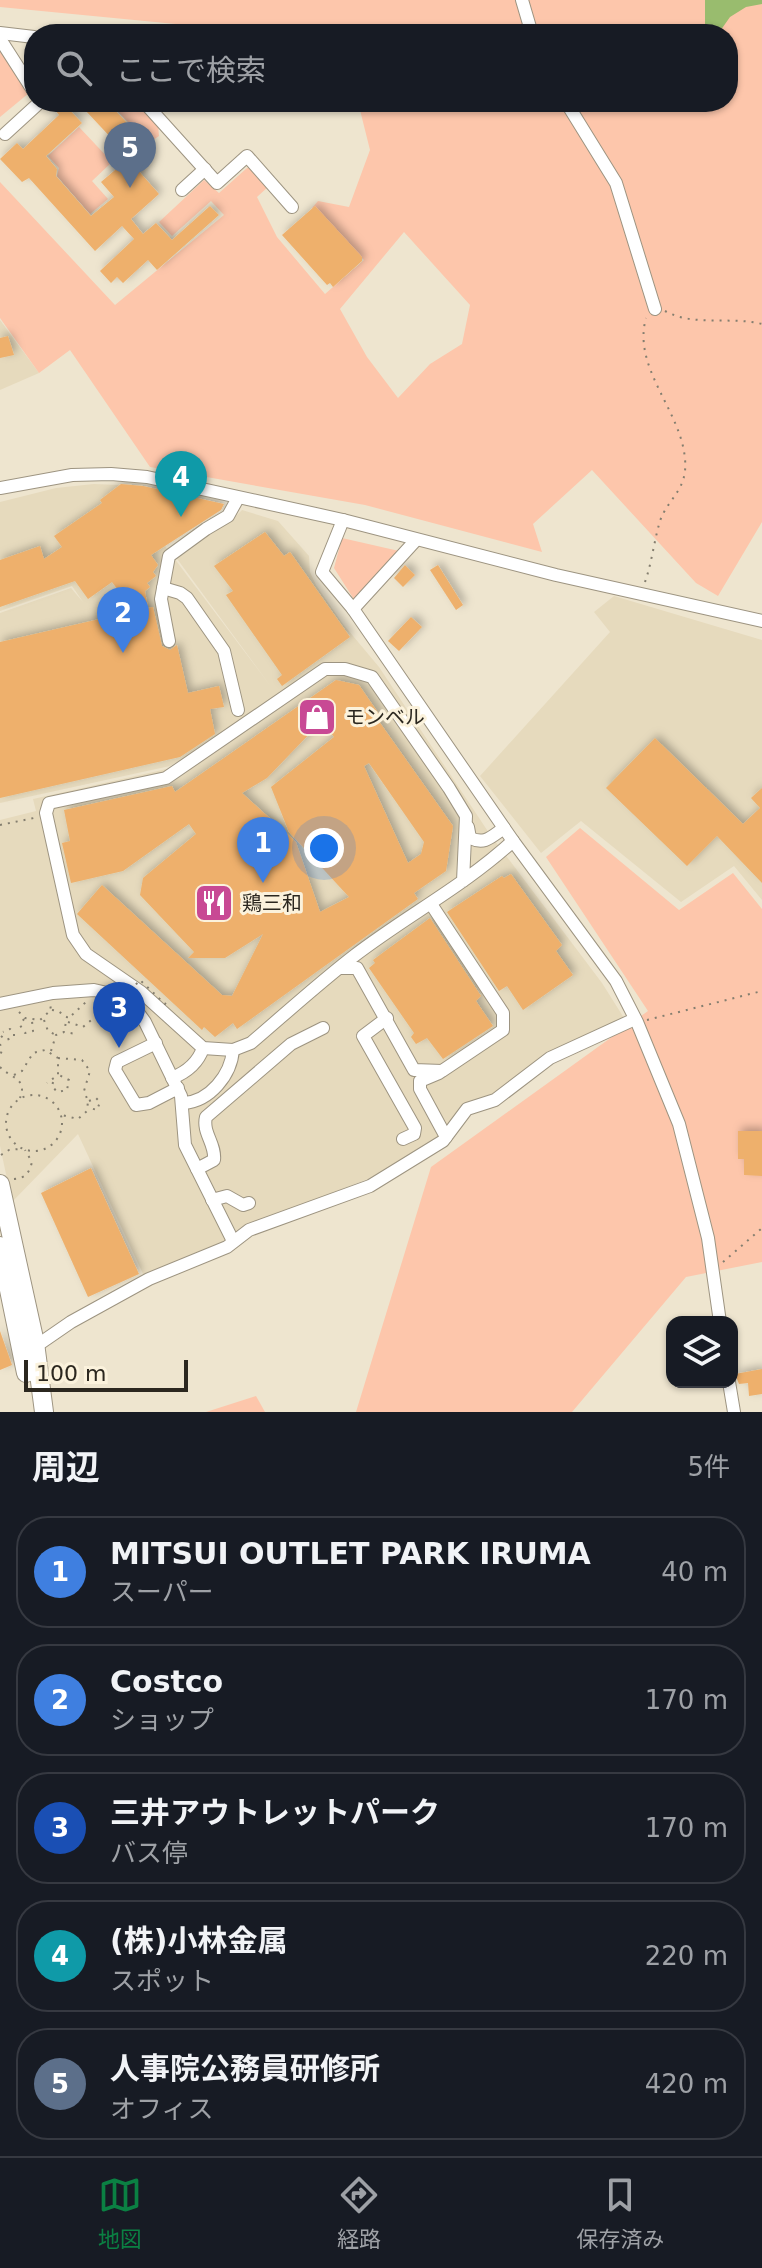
<!DOCTYPE html>
<html lang="ja">
<head>
<meta charset="utf-8">
<style>
  :root { --surface:#171b24; --page:#242831; --text:#f1f3f6; --muted:#9ea1a6; --line:#363941; --accent:#0b8043 }
  body { margin:0; font-family:"DejaVu Sans","Noto Sans JP",sans-serif; background:var(--page); color:var(--text) }
  .controls { position:absolute; right:24px; bottom:24px; display:grid; overflow:hidden; border-radius:16px; box-shadow:0 2px 6px #0004 }
  .controls button { width:72px; height:72px; display:grid; place-items:center; padding:0; border:0; border-bottom:2px solid var(--line); background:var(--surface); color:var(--text); font:40px sans-serif }
  .scale { position:absolute; left:24px; bottom:20px; width:164px; box-sizing:border-box; padding-left:8px; border:4px solid #2b271f; border-top:0; font-size:22px; line-height:28px; white-space:nowrap; color:#2b271f; -webkit-text-stroke:6px #fbf2dc; paint-order:stroke }
  .you { position:absolute; left:324px; top:848px; width:28px; height:28px; margin:-20px; border:6px solid #fff; border-radius:50%; background:#1a73e8; box-shadow:0 0 0 12px #1a73e833 }
  .badge { display:grid; place-items:center; width:52px; height:52px; border-radius:50%; background:var(--accent); color:#fff; font-size:26px; font-weight:700 }
  .pin { position:absolute; translate:-50% -66px; filter:drop-shadow(0 2px 4px #0008) }
  .pin::after { content:''; position:absolute; top:42px; width:28px; height:24px; background:inherit; clip-path:polygon(0 0,100% 0,50% 100%) }
  .list { margin:0; padding:0; list-style:none }
  h2 { display:flex; justify-content:space-between; align-items:center; height:104px; margin:0; padding:0 32px; font-size:34px }
  h2 small { font-size:26px; font-weight:400; color:var(--muted) }
  .list li { display:grid; grid-template-columns:52px 1fr auto; gap:24px; align-items:center; box-sizing:border-box; height:112px; margin:0 16px 16px; padding:0 16px; border:2px solid var(--line); border-radius:32px }
  .list b { display:block; font-size:30px; white-space:nowrap }
  .list p { margin:0; font-size:26px; white-space:nowrap; color:var(--muted) }
  .list em { font-size:26px; font-style:normal; color:var(--muted) }
  .icon { flex:none; width:44px; height:44px; fill:none; stroke:currentColor; stroke-width:2; stroke-linecap:round; stroke-linejoin:round }
  .map { position:relative; flex:none; width:762px; height:1412px; overflow:hidden }
  .search { position:absolute; background:var(--surface); box-shadow:0 2px 6px #0004; left:24px; right:24px; top:24px; height:88px; display:flex; align-items:center; gap:20px; box-sizing:border-box; padding:0 28px; border-radius:32px; color:var(--muted); font-size:30px }
  .sheet { height:744px; background:var(--surface) }
  nav { display:flex; justify-content:space-around; align-items:center; box-sizing:border-box; height:112px; border-top:2px solid var(--line); background:var(--surface); font-size:22px; color:var(--muted) }
  nav a { display:grid; justify-items:center; gap:4px }
  nav .on { color:var(--accent) }
  .map>svg:first-child { display:block }
</style>
</head>
<body>
<div class="map">
<svg width="762" height="1412" viewBox="0 0 762 1412">
  <defs>
    <filter id="shadow"><feDropShadow dx="3.5" dy="-3.5" stdDeviation="4" flood-color="#0004"/></filter>
  </defs>
  <rect width="100%" height="100%" fill="#eee5cf"/>
  <g fill="#e6dabd">
    <path d="M0,320L39,373L0,390Z"/>
    <path d="M94,484L119,485L272,688L175,556L209,532L232,520L242,510L278,521L309,556L310,572L316,585L343,624L379,667L489,833L602,983L624,1018L546,1054L492,1096L470,1101L439,1137L373,1177L247,1226L222,1245L144,1276L78,1134L12,1202L0,1146V820L36,811L33,799L171,768L186,757L170,766L0,803V613L71,588L83,602L72,586L0,611V502L56,488Z"/>
    <path d="M614,596L762,640V900L734,866L681,902L581,821L541,853L480,776L610,632L594,612Z"/>
  </g>
  <g fill="#fdc6ab" fill-rule="evenodd">
    <path d="M0,0H762V522L718,596L696,583L592,470L533,524L542,552L365,505L150,467L70,350L39,373L0,318V182L115,305L224,215L211,201L172,236L159,222L204,180L219,193L247,168H252L269,186L257,197L277,237L325,294L364,260L312,208L318,201L349,207L370,150L358,102H728V34H195L186,25L0,7ZM404,232L470,305L462,344L430,364L398,398L367,357L340,309Z"/>
    <path d="M0,50L29,93L0,117Z"/>
    <path d="M109,102H136L158,125L159,136L153,140L144,139Z"/>
    <path d="M79,127L112,162L92,181L108,199L90,214L57,176L59,168L48,156Z"/>
    <path d="M342,538L399,551L355,601L334,568Z"/>
    <path d="M580,828L679,910L733,873L762,909V1262L686,1277L572,1412H356L431,1167L648,1011L546,857Z"/>
    <path d="M256,1396L265,1412H206Z"/>
  </g>
  <path fill="#99bc6e" d="M705,0H762V4L746,7L730,17L718,34H705Z"/>
  <g fill="#eeb06c" fill-rule="evenodd" filter="url(#shadow)">
    <path d="M49,102H62L82,123L46,156L57,169L56,176L91,216L114,197L101,182L128,159L159,194L131,219L143,234L156,223L172,240L210,206L219,215L157,270L148,260L123,283L117,277L111,283L100,271L134,239L122,226L95,251L29,178L22,182L0,159L17,143L23,149L59,115Z"/>
    <path d="M94,102H107L131,127L115,142L85,110Z"/>
    <path d="M315,206L362,257V261L333,287L330,283L327,285L282,235Z"/>
    <path d="M8,336L14,355L0,358V338Z"/>
    <path d="M121,484L143,486L224,504L221,510L151,555L158,565L153,572L156,576L147,583L150,587L145,591L148,608L153,607L162,646L170,650L177,645L188,693L219,686L224,707L210,709L215,734L180,757L0,798V642L143,609L128,589L121,594L112,582L88,599L75,581L0,607V560L40,546L44,559L62,547L54,536L102,503L100,500Z"/>
    <path d="M265,532L284,556L290,552L350,637L282,686L277,679L282,675L226,595L233,591L214,566Z"/>
    <path d="M405,565L415,575L403,587L394,578Z"/>
    <path d="M438,565L463,605L456,610L430,570Z"/>
    <path d="M411,617L422,627L399,651L388,641Z"/>
    <path d="M336,680L359,685L381,717L378,720L453,826L446,871L414,893L418,899L237,1029L233,1023L215,1037L204,1027L202,1030L77,914L102,885L222,995L232,996L263,934L225,958H188L194,952L140,895L143,878L196,834L189,824L123,871L71,883L62,843L70,841L64,810L172,786L175,792ZM324,723L334,737L271,787L289,832L349,897L320,912L296,842L242,793L267,778L316,727ZM369,763L424,842L421,854L408,863L364,766Z"/>
    <path d="M655,738L743,824L760,808L751,798L762,788V883L717,836L687,866L606,788Z"/>
    <path d="M511,874L562,945L556,951L573,975L523,1010L507,986L499,991L447,912L502,876L504,878Z"/>
    <path d="M430,918L481,996L476,1001L493,1026L443,1059L427,1038L416,1044L411,1037L414,1033L369,968L375,963L373,960Z"/>
    <path d="M738,1131H762V1176L744,1175V1159H738Z"/>
    <path d="M91,1168L139,1274L88,1297L41,1193Z"/>
    <path d="M0,1331L12,1365L0,1370Z"/>
    <path d="M762,1369V1394L749,1396L748,1383L739,1384L735,1374Z"/>
  </g>
  <g fill="none" stroke-linecap="round" stroke-linejoin="round">
    <defs>
      <g id="minor">
        <path d="M522,0L532,34"/>
        <path d="M0,33L34,37"/>
        <path d="M0,39L34,92"/>
        <path d="M144,102L217,183L247,156L292,207"/>
        <path d="M566,102L616,183L655,309"/>
        <path d="M5,134L40,102"/>
        <path d="M182,190L205,169"/>
        <path d="M0,488L72,475L111,474L147,477L343,520L556,575L762,621"/>
        <path d="M343,520L322,572L353,609L513,841L616,981L637,1022L679,1124L708,1238L720,1322"/>
        <path d="M163,588L180,593L187,598L224,651L238,710"/>
        <path d="M353,609L416,540"/>
        <path d="M169,641L161,599L169,556L206,529L228,516L238,498"/>
        <path d="M468,827L470,838C485,845 491,837 504,828"/>
        <path d="M463,881L466,816L449,788L372,677L345,669H325L166,778L49,803L46,813L73,935L86,954L141,992L203,1048L233,1050L251,1043C285,1014 319,983 354,956C406,916 464,886 513,841"/>
        <path d="M340,968H357L414,1070L442,1071L503,1030V1013L431,904"/>
        <path d="M0,1004L53,993L94,990L120,996L134,1007L145,1022L181,1096L185,1145L233,1241"/>
        <path d="M387,1018L363,1036L415,1128L414,1134L403,1139"/>
        <path d="M156,1043L117,1062L115,1070L136,1105L149,1103L178,1088"/>
        <path d="M439,1073L420,1081V1089L446,1137"/>
        <path d="M172,1078C187,1072 198,1063 203,1048"/>
        <path d="M184,1103C210,1101 231,1075 233,1050"/>
        <path d="M197,1169L214,1160C216,1144 202,1133 206,1117L291,1044L323,1028"/>
        <path d="M212,1200L227,1196L243,1205L249,1203"/>
        <path d="M35,1343L42,1342L71,1322L149,1279L227,1247L249,1230L370,1186L443,1141L467,1109L495,1100L550,1058L635,1019"/>
        <path d="M729,1382L734,1412"/>
      </g>
      <g id="highway">
        <path d="M0,1184L35,1343L44,1412"/>
        <path d="M0,1246L26,1373"/>
      </g>
    </defs>
    <use href="#minor" stroke="#9d9481" stroke-width="14"/>
    <use href="#highway" stroke="#9d9481" stroke-width="20"/>
    <g stroke="#847e6f" stroke-width="2" stroke-dasharray="2 6" stroke-linecap="butt">
      <path d="M665,311C694,327 730,316 762,324"/>
      <path d="M645,582C652,562 654,541 660,521C668,498 688,490 685,459C681,410 632,368 646,318"/>
      <path d="M0,825L34,818"/>
      <path d="M99,1003L96,1008V1016L103,1023L116,1026L119,1036"/>
      <path d="M52,1010L58,1011L67,1017L64,1032"/>
      <path d="M19,1012L25,1018L40,1020L51,1010L50,1004"/>
      <path d="M109,1014L126,1030L128,1027L111,1012"/>
      <path d="M72,1015L86,1002"/>
      <path d="M24,1019L20,1025L25,1033L33,1031L32,1021"/>
      <path d="M44,1020L48,1031L56,1035"/>
      <path d="M647,1020L762,991"/>
      <path d="M68,1022L83,1027L96,1016"/>
      <path d="M1,1036L6,1040L14,1037V1032L10,1029L3,1032"/>
      <path d="M0,1044L2,1050L0,1056"/>
      <path d="M51,1051L56,1035L64,1032L76,1034"/>
      <path d="M58,1058L82,1060L90,1071L84,1091L88,1101L87,1111L78,1119L62,1115"/>
      <path d="M0,1067C10,1078 28,1078 20,1098"/>
      <path d="M14,1075L22,1071L33,1053L45,1050L58,1058V1075L47,1083"/>
      <path d="M53,1082L52,1087L58,1092L67,1090L69,1080L59,1075"/>
      <circle cx="34" cy="1123" r="28"/>
      <path d="M89,1101L96,1098L100,1102L97,1110L90,1108"/>
      <path d="M1,1155L9,1150L19,1149"/>
      <path d="M14,1179C26,1178 29,1173 32,1162L25,1150"/>
      <path d="M723,1262L762,1228"/>
    </g>
    <use href="#minor" stroke="#fff" stroke-width="12"/>
    <use href="#highway" stroke="#fff" stroke-width="18"/>
    <path stroke="#847e6f" stroke-width="2" stroke-dasharray="2 6" stroke-linecap="butt" d="M109,1014L140,980L165,1004L169,999"/>
  </g>
  <defs>
    <symbol id="shop-square" viewBox="-11 -11 22 22"><rect x="-9" y="-9" width="18" height="18" rx="4" fill="#c84994" stroke="#fbf2dc"/><path d="M-5-2.5h2.3a2.7 3.5 0 0 1 5.4 0H5L5.5 6h-11ZM-1.5-2.5h3a1.5 2.3 0 0 0-3 0Z" fill="#fff"/></symbol>
    <symbol id="restaurant-square" viewBox="-11 -11 22 22"><rect x="-9" y="-9" width="18" height="18" rx="4" fill="#c84994" stroke="#fbf2dc"/><path d="M-5-6h1v4h1v-4h1v4h1v-4h1v5L-1.5 .5V6h-2V.5L-5-1ZM5-6V6H3V1.5H1.5Q1.5-4 5-6Z" fill="#fff"/></symbol>
  </defs>
  <g fill-rule="evenodd">
    <use href="#shop-square" x="295" y="695" width="44" height="44"/>
    <use href="#restaurant-square" x="192" y="881" width="44" height="44"/>
  </g>
  <g text-anchor="middle" dominant-baseline="central" stroke-width="6" stroke-linejoin="round" paint-order="stroke">
    <g font-size="20" fill="#2b271f" stroke="#fbf2dc" text-anchor="start">
      <text x="345" y="717">モンベル</text>
      <text x="242" y="903">鶏三和</text>
    </g>
  </g>
</svg>
<div class="controls">
<button><svg class="icon" aria-label="layers" viewBox="0 0 24 24"><path d="M12 4l9 5-9 5-9-5zM3 14l9 5 9-5"/></svg></button>
</div>
<div class="scale">100 m</div>
<div class="you"></div>
<div class="pin badge" style="left:263px;top:883px;background:#3f7fe0">1</div>
<div class="pin badge" style="left:123px;top:653px;background:#3f7fe0">2</div>
<div class="pin badge" style="left:119px;top:1048px;background:#1a4fb4">3</div>
<div class="pin badge" style="left:181px;top:517px;background:#0f9aa8">4</div>
<div class="pin badge" style="left:130px;top:188px;background:#5c6f8a">5</div>
<div class="search"><svg class="icon" aria-label="search" viewBox="0 0 24 24"><circle cx="10" cy="10" r="6"/><path d="M15 15l6 6"/></svg>ここで検索</div>
</div>
<section class="sheet">
<h2>周辺<small>5件</small></h2>
<ul class="list">
<li><span class="badge" style="background:#3f7fe0">1</span><div><b>MITSUI OUTLET PARK IRUMA</b><p>スーパー</p></div><em>40 m</em></li>
<li><span class="badge" style="background:#3f7fe0">2</span><div><b>Costco</b><p>ショップ</p></div><em>170 m</em></li>
<li><span class="badge" style="background:#1a4fb4">3</span><div><b>三井アウトレットパーク</b><p>バス停</p></div><em>170 m</em></li>
<li><span class="badge" style="background:#0f9aa8">4</span><div><b>(株)小林金属</b><p>スポット</p></div><em>220 m</em></li>
<li><span class="badge" style="background:#5c6f8a">5</span><div><b>人事院公務員研修所</b><p>オフィス</p></div><em>420 m</em></li>
</ul>
</section>
<nav>
<a class="on"><svg class="icon" aria-label="map" viewBox="0 0 24 24"><path d="M3 6l6-2 6 2 6-2v14l-6 2-6-2-6 2zM9 4v14M15 6v14"/></svg>地図</a>
<a><svg class="icon" aria-label="directions" viewBox="0 0 24 24"><path d="M12 3l9 9-9 9-9-9zM9 14v-3h6M13 9l2 2-2 2"/></svg>経路</a>
<a><svg class="icon" aria-label="saved" viewBox="0 0 24 24"><path d="M7 4h10v16l-5-4-5 4z"/></svg>保存済み</a>
</nav>
</body>
</html>
